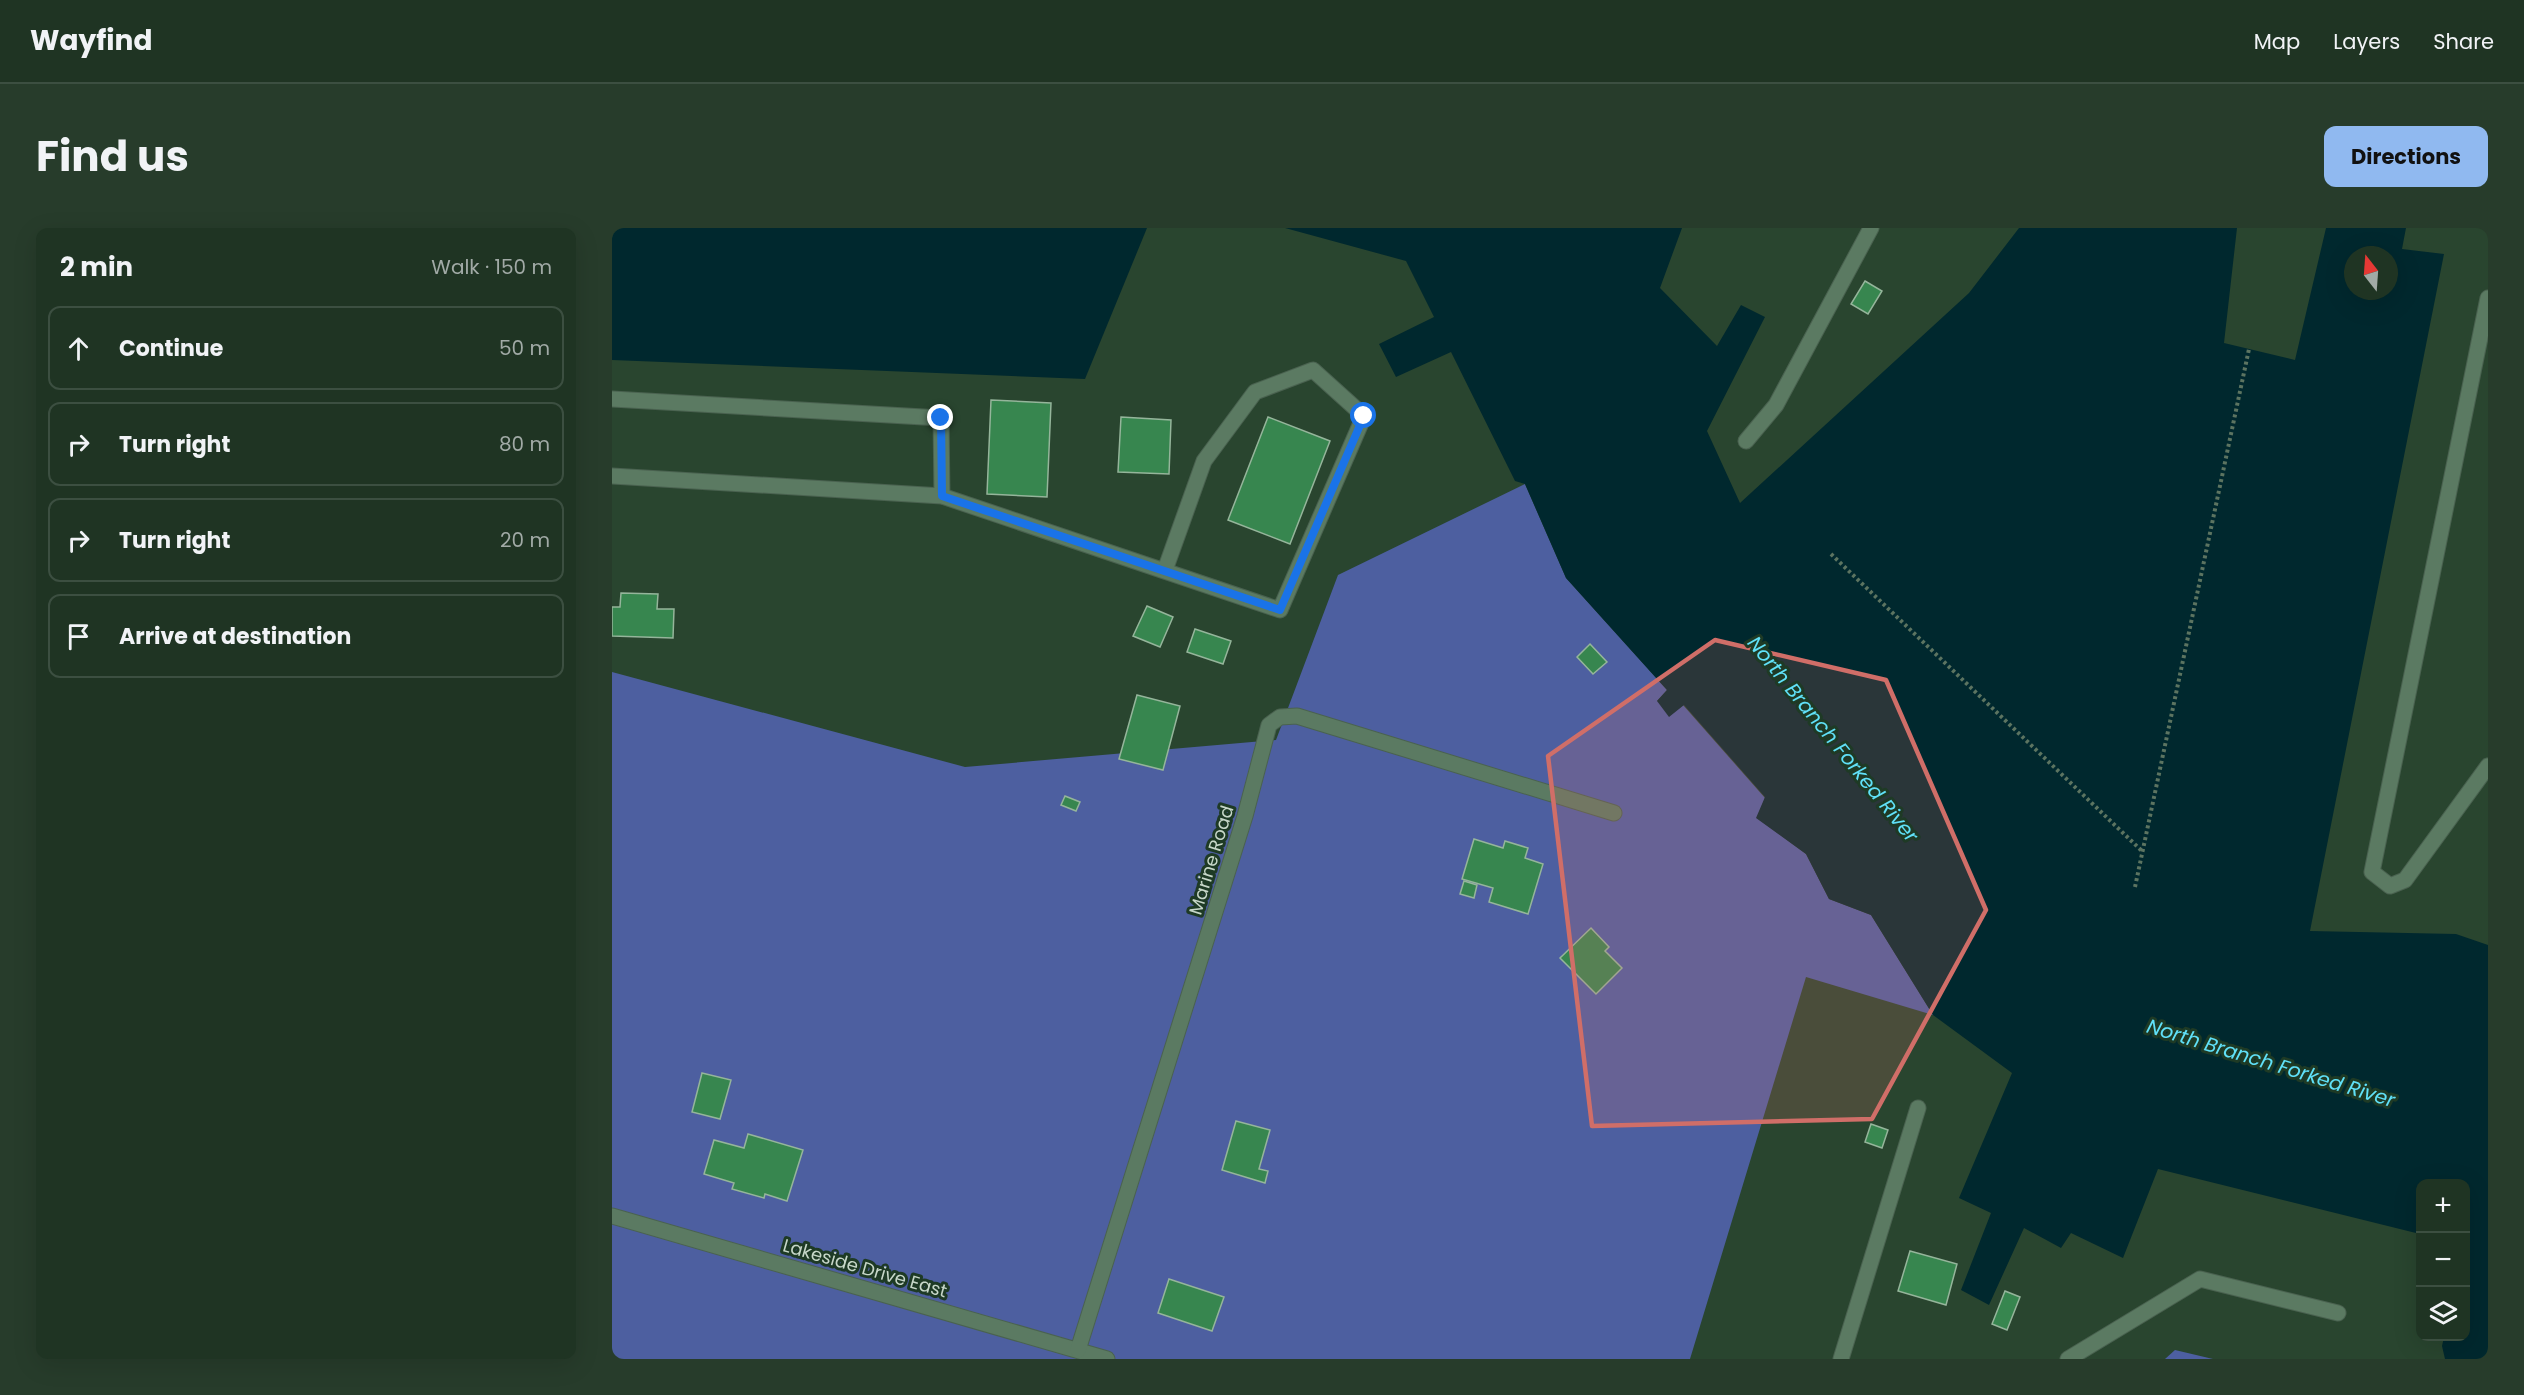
<!DOCTYPE html>
<html lang="en">
<head>
<meta charset="utf-8">
<style>
  :root { --surface:#1f3423; --page:#273c2b; --text:#f1f3f6; --muted:#a1aaa6; --line:#3c4f41; --accent:#90b9f0 }
  body { margin:0; font-family:Poppins,sans-serif; background:var(--page); color:var(--text) }
  .controls { position:absolute; right:18px; bottom:18px; display:grid; overflow:hidden; border-radius:12px; box-shadow:0 6px 24px #0002 }
  .controls button { width:54px; height:54px; display:grid; place-items:center; padding:0; border:0; border-bottom:2px solid var(--line); background:var(--surface); color:var(--text); font:30px sans-serif }
  .compass { position:absolute; left:1732px; top:18px; width:54px; height:54px; border-radius:50%; background:var(--surface); box-shadow:0 6px 24px #0002; rotate:343deg }
  .stop { position:absolute; width:18px; height:18px; margin:-14px; border:4px solid #1a73e8; border-radius:50%; background:#fff }
  .stop.end { background:#1a73e8; border-color:#fff; box-shadow:0 2px 6px #0008 }
  .list { margin:0; padding:0; list-style:none }
  h2 { display:flex; justify-content:space-between; align-items:center; height:78px; margin:0; padding:0 24px; font-size:26px }
  h2 small { font-size:20px; font-weight:400; color:var(--muted) }
  .list li { display:grid; grid-template-columns:39px 1fr auto; gap:18px; align-items:center; box-sizing:border-box; height:84px; margin:0 12px 12px; padding:0 12px; border:2px solid var(--line); border-radius:12px }
  .list b { display:block; font-size:22px; white-space:nowrap }
  .list em { font-size:20px; font-style:normal; color:var(--muted) }
  .icon { flex:none; width:33px; height:33px; fill:none; stroke:currentColor; stroke-width:2; stroke-linecap:round; stroke-linejoin:round }
  .map { position:relative; flex:none; width:1876px; height:1131px; overflow:hidden; border-radius:12px }
  header { display:flex; align-items:center; gap:36px; box-sizing:border-box; height:84px; padding:0 30px; background:var(--surface); border-bottom:2px solid var(--line) }
  header strong { font-size:28px }
  nav { display:flex; gap:33px; margin-inline-start:auto; font-size:21px }
  .intro { display:flex; align-items:center; justify-content:space-between; box-sizing:border-box; height:144px; padding:0 36px }
  h1 { margin:0; font-size:42px }
  .button { padding:15px 27px; border-radius:12px; background:var(--accent); color:#111; font-size:21px; font-weight:700 }
  main { display:flex; gap:36px; padding:0 36px }
  aside { flex:1; background:var(--surface); border-radius:12px; box-shadow:0 6px 24px #0002 }
  .map>svg:first-child { display:block }
</style>
</head>
<body>
<header>
<strong>Wayfind</strong>
<nav><a>Map</a><a>Layers</a><a>Share</a></nav>
</header>
<div class="intro"><h1>Find us</h1><a class="button">Directions</a></div>
<main>
<aside>
<h2>2 min<small>Walk · 150 m</small></h2>
<ul class="list">
<li><svg class="icon" aria-label="ahead" viewBox="0 0 24 24"><path d="M12 20V5M6 11l6-6 6 6"/></svg><div><b>Continue</b></div><em>50 m</em></li>
<li><svg class="icon" aria-label="right" viewBox="0 0 24 24"><path d="M7 20v-9h11M14 6l5 5-5 5"/></svg><div><b>Turn right</b></div><em>80 m</em></li>
<li><svg class="icon" aria-label="right" viewBox="0 0 24 24"><path d="M7 20v-9h11M14 6l5 5-5 5"/></svg><div><b>Turn right</b></div><em>20 m</em></li>
<li><svg class="icon" aria-label="arrive" viewBox="0 0 24 24"><path d="M6 21V4h12l-3 4 3 4H6"/></svg><div><b>Arrive at destination</b></div></li>
</ul>
</aside>
<div class="map">
<svg width="1876" height="1131" viewBox="0 0 1876 1131">
  <rect width="100%" height="100%" fill="#29452f"/>
  <g fill="#4d5fa0">
    <path d="M913,256L954,350L1055,462L1045,473L1071,477L1153,570L1145,590L1194,626L1217,671L1259,687L1321,787L1194,749L1078,1131H0V444L353,539L664,512L726,347Z"/>
    <path d="M1563,1122L1601,1131H1553Z"/>
  </g>
  <g fill="#00282e" fill-rule="evenodd">
    <path d="M0,0H535L473,151L0,132Z"/>
    <path d="M673,0H1070L1048,60L1105,118L1129,77L1153,89L1095,203L1128,275L1357,65L1407,0H1625L1612,115L1683,132L1714,0H1794L1790,21L1832,26L1698,703L1844,706L1876,717V1131H1833L1830,1118L1832,1109L1854,1108V956H1808V1006L1546,941L1511,1030L1459,1005L1449,1020L1412,1000L1377,1077L1349,1062L1379,985L1347,970L1400,845L1321,787L1259,687L1217,671L1194,626L1144,590L1153,569L1072,477L1057,489L1045,473L1055,462L954,350L913,256L903,253L839,124L784,149L767,116L822,89L794,33ZM1741,27H1777V63H1741Z"/>
  </g>
  <g fill="#37864f" stroke="#95b59b" stroke-width="1.5">
    <path d="M1253,53L1270,63L1256,86L1239,76Z"/>
    <path d="M379,172L439,175L435,269L375,266Z"/>
    <path d="M509,189L559,192L557,246L506,244Z"/>
    <path d="M656,189L718,213L678,316L616,292Z"/>
    <path d="M9,365L46,366L45,381H62L61,410L0,408V379H8Z"/>
    <path d="M535,378L561,389L548,419L521,408Z"/>
    <path d="M583,401L619,413L611,436L575,424Z"/>
    <path d="M978,416L995,434L981,446L965,429Z"/>
    <path d="M525,467L568,478L551,542L507,531Z"/>
    <path d="M453,568L468,574L464,583L449,577Z"/>
    <path d="M862,611L891,620L893,613L916,620L913,630L931,636L916,686L877,674L881,660L850,651Z"/>
    <path d="M852,653L865,657L862,670L848,666Z"/>
    <path d="M979,700L997,719L993,723L1010,740L984,766L948,730Z"/>
    <path d="M90,845L119,852L108,891L80,884Z"/>
    <path d="M624,893L658,902L647,941L656,943L653,955L610,942Z"/>
    <path d="M1259,896L1276,902L1270,920L1253,914Z"/>
    <path d="M136,906L191,922L175,973L153,966L152,970L120,961L122,955L92,946L102,912L132,920Z"/>
    <path d="M1298,1023L1345,1036L1334,1077L1286,1063Z"/>
    <path d="M557,1051L612,1069L600,1103L546,1085Z"/>
    <path d="M1393,1063L1408,1069L1395,1102L1380,1096Z"/>
  </g>
  <g fill="none" stroke-linecap="round" stroke-linejoin="round">
    <defs>
      <g id="minor">
        <path d="M1876,70L1760,644L1778,658L1793,652L1876,538"/>
        <path d="M0,171L329,190L330,268"/>
        <path d="M1134,213L1164,177L1259,0"/>
        <path d="M0,248L330,268L668,382L752,188L701,142L643,164L592,233L553,342"/>
        <path d="M0,988L495,1131"/>
        <path d="M466,1122L633,588L657,497L668,489L685,488L1002,585"/>
        <path d="M1229,1131L1306,880"/>
        <path d="M1456,1131L1588,1051L1726,1085"/>
      </g>
    </defs>
    <use href="#minor" stroke="#4a6250" stroke-width="17"/>
    <g stroke="#5c7461" stroke-width="4" stroke-dasharray="3 3" stroke-linecap="butt">
      <path d="M1219,326L1531,624"/>
      <path d="M1523,659L1637,121"/>
    </g>
    <use href="#minor" stroke="#5b7a62" stroke-width="15"/>
  </g>
  <g fill="none" stroke-linecap="round" stroke-linejoin="round">
    <path stroke="#1a73e8" stroke-width="8" d="M329,190L330,268L668,382L752,188"/>
  </g>
  <path fill="#d06e68" fill-opacity="0.2" stroke="#d06e68" stroke-width="4.5" stroke-linejoin="round" d="M1103,412L1274,452L1374,682L1260,891L980,898L936,528Z"/>
  <g text-anchor="middle" dominant-baseline="central" stroke-width="6" stroke-linejoin="round" paint-order="stroke">
    <g font-size="18" fill="#c7d7c9" stroke="#1e3a25">
      <text transform="translate(599 632) rotate(-73)">Marine Road</text>
      <text transform="translate(253 1040) rotate(16)">Lakeside Drive East</text>
    </g>
    <g font-size="20" font-style="italic" fill="#60e1f8" stroke="#1e3a25">
      <text transform="translate(1221 511) rotate(51)">North Branch Forked River</text>
      <text transform="translate(1659 835) rotate(17)">North Branch Forked River</text>
    </g>
  </g>
</svg>
<div class="controls">
<button>+</button>
<button>−</button>
<button><svg class="icon" aria-label="layers" viewBox="0 0 24 24"><path d="M12 4l9 5-9 5-9-5zM3 14l9 5 9-5"/></svg></button>
</div>
<svg class="compass" viewBox="-18 -18 36 36"><path d="M0-13l5 13h-10z" fill="#e53935"/><path d="M0 13l5-13h-10z" fill="#a1aaa6"/></svg>
<div class="stop" style="left:752px;top:188px"></div>
<div class="stop end" style="left:329px;top:190px"></div>
</div>
</main>
</body>
</html>
